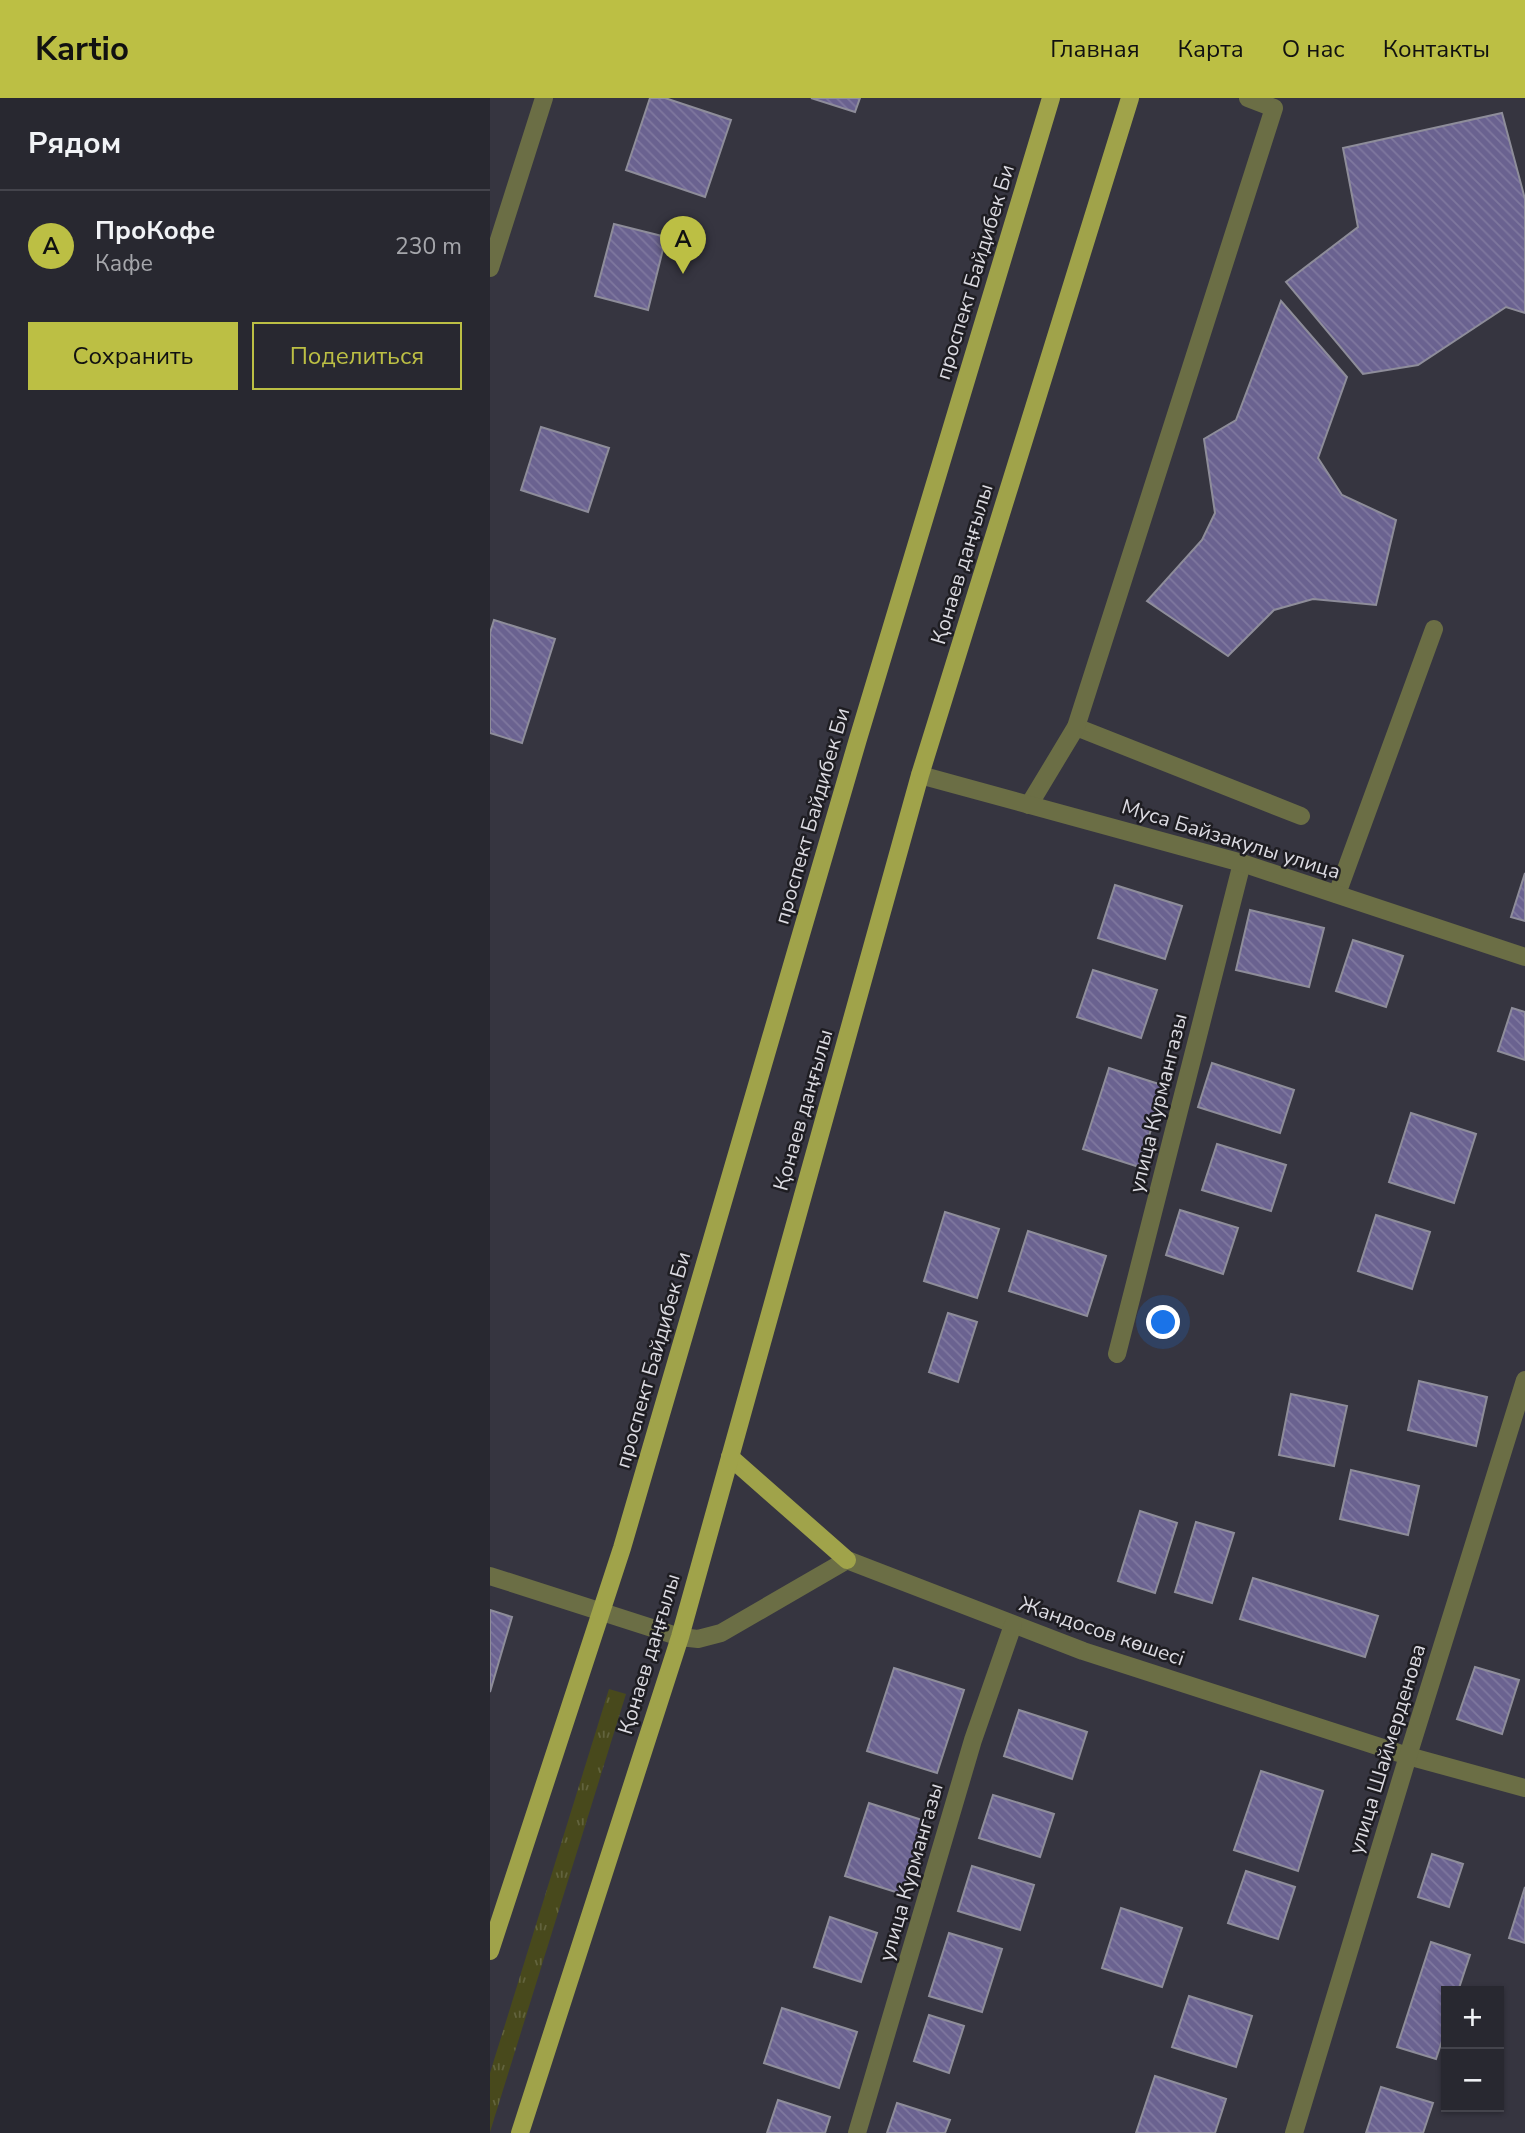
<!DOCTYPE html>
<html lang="ru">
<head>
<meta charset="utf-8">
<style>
  :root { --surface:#282830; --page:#303038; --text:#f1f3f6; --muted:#a5a6ab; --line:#44444c; --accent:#bcbf44 }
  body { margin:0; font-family:"Nunito Sans",sans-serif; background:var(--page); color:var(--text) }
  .controls { position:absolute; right:21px; bottom:21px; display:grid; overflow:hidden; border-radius:0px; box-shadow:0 2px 5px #0004 }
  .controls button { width:63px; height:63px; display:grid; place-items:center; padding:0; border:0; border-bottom:2px solid var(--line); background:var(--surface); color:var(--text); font:35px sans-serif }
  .you { position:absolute; left:674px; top:1225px; width:24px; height:24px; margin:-18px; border:5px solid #fff; border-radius:50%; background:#1a73e8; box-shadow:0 0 0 10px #1a73e833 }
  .badge { display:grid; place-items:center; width:46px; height:46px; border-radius:50%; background:var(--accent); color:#111; font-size:23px; font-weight:700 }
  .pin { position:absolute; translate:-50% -58px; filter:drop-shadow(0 2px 4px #0008) }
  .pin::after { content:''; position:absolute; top:37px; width:24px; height:21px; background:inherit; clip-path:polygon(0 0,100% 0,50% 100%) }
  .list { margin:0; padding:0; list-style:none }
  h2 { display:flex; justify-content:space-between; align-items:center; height:91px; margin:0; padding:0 28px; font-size:30px }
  h2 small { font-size:23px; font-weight:400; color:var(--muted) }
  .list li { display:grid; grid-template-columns:46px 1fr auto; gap:21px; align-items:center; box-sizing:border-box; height:112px; padding:0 28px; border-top:2px solid var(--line) }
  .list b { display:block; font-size:26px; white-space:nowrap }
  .list p { margin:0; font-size:23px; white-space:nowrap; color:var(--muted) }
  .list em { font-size:23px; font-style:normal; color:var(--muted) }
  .actions { display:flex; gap:14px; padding:21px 28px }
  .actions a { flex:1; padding:16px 0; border:2px solid var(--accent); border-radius:0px; text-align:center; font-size:24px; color:var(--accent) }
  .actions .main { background:var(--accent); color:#111 }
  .map { position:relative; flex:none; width:1035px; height:2035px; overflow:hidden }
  header { display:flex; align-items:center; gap:42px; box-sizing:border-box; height:98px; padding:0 35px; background:var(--accent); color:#111 }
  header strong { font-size:33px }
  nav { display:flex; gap:38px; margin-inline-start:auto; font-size:24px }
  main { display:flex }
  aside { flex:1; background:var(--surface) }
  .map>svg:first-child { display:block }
</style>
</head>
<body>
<header>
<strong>Kartio</strong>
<nav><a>Главная</a><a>Карта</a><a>О нас</a><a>Контакты</a></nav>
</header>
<main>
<aside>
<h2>Рядом<small></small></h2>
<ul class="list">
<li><span class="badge">A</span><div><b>ПроКофе</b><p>Кафе</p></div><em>230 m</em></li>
</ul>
<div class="actions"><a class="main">Сохранить</a><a>Поделиться</a></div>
</aside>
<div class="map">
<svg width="1035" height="2035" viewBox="0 0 1035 2035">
  <defs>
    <pattern id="grass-tufts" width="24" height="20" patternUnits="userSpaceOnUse" patternTransform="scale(1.75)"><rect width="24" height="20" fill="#48491c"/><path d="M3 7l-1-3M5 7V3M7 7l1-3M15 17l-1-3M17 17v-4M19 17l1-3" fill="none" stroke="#62633d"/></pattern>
    <pattern id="building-back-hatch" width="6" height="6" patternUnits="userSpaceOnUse" patternTransform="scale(1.75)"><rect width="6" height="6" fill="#6a6290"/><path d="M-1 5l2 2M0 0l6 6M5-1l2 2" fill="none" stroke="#7f789f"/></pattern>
  </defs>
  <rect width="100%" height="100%" fill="#363540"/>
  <path fill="url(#grass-tufts)" d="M119,1591L136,1596L0,2034V1975Z"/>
  <g fill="url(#building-back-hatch)" stroke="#8e8d9a" stroke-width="2">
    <path d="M160,0H175L241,22L215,99L136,72Z"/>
    <path d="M321,0H370L365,14Z"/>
    <path d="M1012,15L1035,101V215L1016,209L928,267L873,276L796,184L868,129L853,50Z"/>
    <path d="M124,126L176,139L158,212L105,198Z"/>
    <path d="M791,203L857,279L828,360L852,397L906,422L886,507L823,501L784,512L738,558L657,503L712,442L725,415L714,341L746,322Z"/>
    <path d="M51,329L119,350L98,414L31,392Z"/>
    <path d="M4,522L65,541L32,645L0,635V535Z"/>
    <path d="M1035,775V823L1021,819Z"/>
    <path d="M625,787L692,808L675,861L608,840Z"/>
    <path d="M760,812L834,830L819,889L746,872Z"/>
    <path d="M863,842L913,858L896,909L846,893Z"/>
    <path d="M603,872L667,892L651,940L587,919Z"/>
    <path d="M1022,910L1035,914V962L1008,953Z"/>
    <path d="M722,965L804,992L790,1035L708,1009Z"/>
    <path d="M619,970L675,988L649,1069L593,1051Z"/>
    <path d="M921,1015L986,1036L964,1105L899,1084Z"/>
    <path d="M727,1046L796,1067L781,1113L712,1092Z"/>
    <path d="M690,1112L748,1130L733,1176L676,1157Z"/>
    <path d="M455,1114L509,1131L487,1200L434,1183Z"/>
    <path d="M886,1117L940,1134L922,1191L868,1173Z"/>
    <path d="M538,1133L616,1158L597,1218L519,1193Z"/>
    <path d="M458,1215L487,1224L468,1284L439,1274Z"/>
    <path d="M929,1283L997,1299L986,1348L918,1332Z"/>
    <path d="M801,1296L857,1308L844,1368L789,1357Z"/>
    <path d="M861,1372L929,1388L918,1437L850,1421Z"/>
    <path d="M650,1413L687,1425L665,1495L628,1483Z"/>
    <path d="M706,1424L744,1435L722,1505L685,1494Z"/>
    <path d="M763,1480L888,1518L875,1559L750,1521Z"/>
    <path d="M0,1512L22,1519L0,1594Z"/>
    <path d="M985,1569L1029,1582L1012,1636L967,1621Z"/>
    <path d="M404,1570L474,1592L447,1675L377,1653Z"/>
    <path d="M529,1612L597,1634L582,1681L514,1658Z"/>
    <path d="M771,1673L833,1693L808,1773L744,1752Z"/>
    <path d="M503,1697L564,1716L550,1759L489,1740Z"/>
    <path d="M379,1705L435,1723L412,1796L355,1778Z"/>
    <path d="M942,1756L973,1766L959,1809L928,1799Z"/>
    <path d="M482,1768L544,1787L530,1832L468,1813Z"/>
    <path d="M756,1773L805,1789L788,1841L738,1825Z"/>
    <path d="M1035,1789V1845L1019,1840Z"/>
    <path d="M631,1810L692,1830L672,1889L612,1870Z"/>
    <path d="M340,1819L387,1835L371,1884L324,1869Z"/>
    <path d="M459,1835L512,1851L492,1914L439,1898Z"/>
    <path d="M941,1844L980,1857L968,1893H956V1931L946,1961L907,1949Z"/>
    <path d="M699,1898L762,1918L746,1969L682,1949Z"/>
    <path d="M292,1910L367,1934L349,1990L274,1965Z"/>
    <path d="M439,1917L474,1928L459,1975L424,1963Z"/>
    <path d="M665,1978L736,2001L725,2035H646Z"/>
    <path d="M891,1989L943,2005L933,2035H876Z"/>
    <path d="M288,2002L340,2019L335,2035H277Z"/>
    <path d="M407,2005L460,2022L455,2035H397Z"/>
  </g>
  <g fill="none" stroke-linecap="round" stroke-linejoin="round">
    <g stroke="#6b6e45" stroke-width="18">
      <path d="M586,629L811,718"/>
      <path d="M539,707L586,629L784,10L758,0"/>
      <path d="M847,796L944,531"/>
      <path d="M627,1256L752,765"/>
    </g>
    <g stroke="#6b6e45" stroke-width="18">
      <path d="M0,170L54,0"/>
      <path d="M430,677L752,765L1035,859"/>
      <path d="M0,1478L190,1539L208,1541L231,1535L357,1462L593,1553L918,1658L1035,1690"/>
      <path d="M367,2035L483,1642L523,1527"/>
      <path d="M804,2035L918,1658L1035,1282"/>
    </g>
    <g stroke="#a0a34a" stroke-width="18">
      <path d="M240,1359L357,1462"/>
      <path d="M0,1853L132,1450L368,641L561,0"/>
      <path d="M30,2035L190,1539L430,677L640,0"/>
    </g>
  </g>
  <g text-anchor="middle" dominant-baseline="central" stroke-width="5" stroke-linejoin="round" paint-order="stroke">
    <g font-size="21" fill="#dbdae1" stroke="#1e1d22">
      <text transform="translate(485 174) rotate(-73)">проспект Байдибек Би</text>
      <text transform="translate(472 466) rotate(-73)">Қонаев даңғылы</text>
      <text transform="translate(322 718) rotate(-74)">проспект Байдибек Би</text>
      <text transform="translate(741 741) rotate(17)">Муса Байзакулы улица</text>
      <text transform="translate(668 1005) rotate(-76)">улица Курмангазы</text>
      <text transform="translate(313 1012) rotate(-74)">Қонаев даңғылы</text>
      <text transform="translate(163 1262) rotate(-74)">проспект Байдибек Би</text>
      <text transform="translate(612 1533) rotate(19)">Жандосов көшесі</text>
      <text transform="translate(159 1556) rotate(-73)">Қонаев даңғылы</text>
      <text transform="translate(897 1651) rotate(-73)">улица Шаймерденова</text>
      <text transform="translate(421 1774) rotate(-74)">улица Курмангазы</text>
    </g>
  </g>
</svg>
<div class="controls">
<button>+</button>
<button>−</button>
</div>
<div class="you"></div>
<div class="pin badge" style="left:193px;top:176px">A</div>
</div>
</main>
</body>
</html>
